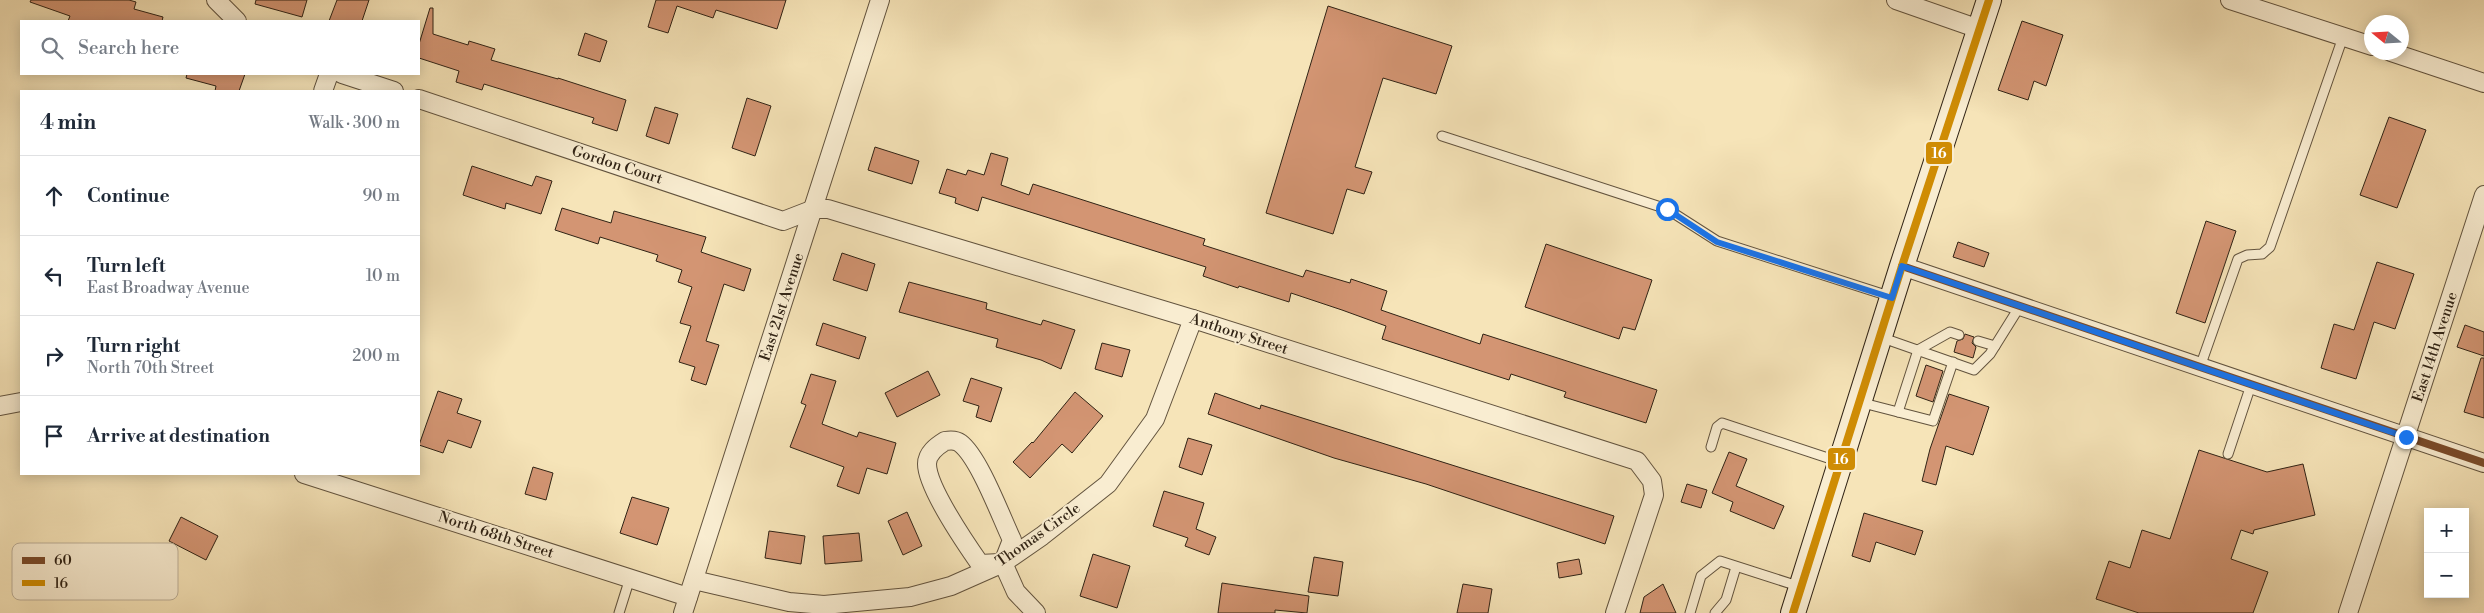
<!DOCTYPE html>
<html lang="en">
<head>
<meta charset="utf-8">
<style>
  :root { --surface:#fff; --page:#f6f6f7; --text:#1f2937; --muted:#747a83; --line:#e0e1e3 }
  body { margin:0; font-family:"Libre Bodoni",serif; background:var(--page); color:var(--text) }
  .controls { position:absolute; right:15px; bottom:15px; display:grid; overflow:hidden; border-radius:0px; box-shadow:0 2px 12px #0003 }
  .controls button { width:45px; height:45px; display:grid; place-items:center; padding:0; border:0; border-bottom:1px solid var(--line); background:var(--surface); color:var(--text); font:25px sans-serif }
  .compass { position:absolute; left:2364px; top:15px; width:45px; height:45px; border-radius:50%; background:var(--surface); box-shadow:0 2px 12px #0003; rotate:288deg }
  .stop { position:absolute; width:15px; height:15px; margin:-11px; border:4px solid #1a73e8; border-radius:50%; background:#fff }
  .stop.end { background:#1a73e8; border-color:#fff; box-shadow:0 1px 5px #0008 }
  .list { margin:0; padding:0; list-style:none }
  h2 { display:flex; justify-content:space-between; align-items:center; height:65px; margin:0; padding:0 20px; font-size:21px }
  h2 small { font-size:16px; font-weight:400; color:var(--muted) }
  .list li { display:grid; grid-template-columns:32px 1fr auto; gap:15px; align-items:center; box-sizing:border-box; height:80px; padding:0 20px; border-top:1px solid var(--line) }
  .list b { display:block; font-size:19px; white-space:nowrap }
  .list p { margin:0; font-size:16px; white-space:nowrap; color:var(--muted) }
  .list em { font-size:16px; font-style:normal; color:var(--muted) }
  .icon { flex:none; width:28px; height:28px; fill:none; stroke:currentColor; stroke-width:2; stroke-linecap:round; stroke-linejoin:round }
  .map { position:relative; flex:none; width:2484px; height:613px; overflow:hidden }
  .search { position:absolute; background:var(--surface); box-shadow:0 2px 12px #0003; left:20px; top:20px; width:400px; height:55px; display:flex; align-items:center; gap:12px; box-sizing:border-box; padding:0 18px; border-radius:0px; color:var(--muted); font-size:19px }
  .panel { position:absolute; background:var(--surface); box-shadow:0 2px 12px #0003; left:20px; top:90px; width:400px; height:385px; border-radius:0px }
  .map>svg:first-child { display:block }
</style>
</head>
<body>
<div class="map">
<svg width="2484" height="613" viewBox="0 0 2484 613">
  <rect width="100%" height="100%" fill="#f6e4b8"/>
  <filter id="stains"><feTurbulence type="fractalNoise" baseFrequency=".004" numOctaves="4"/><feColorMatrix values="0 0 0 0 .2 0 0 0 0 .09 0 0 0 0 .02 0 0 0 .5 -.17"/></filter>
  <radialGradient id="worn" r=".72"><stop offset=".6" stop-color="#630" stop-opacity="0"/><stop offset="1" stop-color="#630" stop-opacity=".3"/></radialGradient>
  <g fill="#d39573" stroke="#302315">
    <path d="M31,0H129L136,2L134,9L163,17L162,21H68L70,16L30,2Z"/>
    <path d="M256,0H307L302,17L255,4Z"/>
    <path d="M337,0H369L362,21H329Z"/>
    <path d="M656,0H786L777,29L716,10L713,18L677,6L668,33L648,27Z"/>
    <path d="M1328,6L1452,46L1436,94L1383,78L1355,167L1372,172L1364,194L1347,189L1333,234L1266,213Z"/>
    <path d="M430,8H433V34L468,45L469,41L495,49L491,60L558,79V78L626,100L617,131L592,123L594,118L484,84L482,90L456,82L459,71L419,58V44Z"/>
    <path d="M2022,21L2063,35L2046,86L2034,81L2028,100L1998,90Z"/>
    <path d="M585,33L607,41L600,62L578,55Z"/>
    <path d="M187,74H245L239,91H215L216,86L186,78Z"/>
    <path d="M747,98L771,106L755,156L732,148Z"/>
    <path d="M655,107L678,114L669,144L646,136Z"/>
    <path d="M2389,117L2426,130L2397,208L2360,195Z"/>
    <path d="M875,147L919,161L912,184L868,170Z"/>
    <path d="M991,153L1008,158L1001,185L1029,195L1033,184L1205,239L1203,245L1303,277L1306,270L1350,283L1351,279L1387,291L1381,310L1480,344L1483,334L1657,390L1646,423L1564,397L1566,392L1511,374L1509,380L1382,339L1386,326L1342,310L1291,293L1289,302L1239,286L1238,288L1203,276L1206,267L982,197L978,211L955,203L956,198L939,193L947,169L966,175L968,170L984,175Z"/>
    <path d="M472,166L532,186L536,176L552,181L541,214L506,203L505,209L463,195Z"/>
    <path d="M562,208L611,223L614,211L706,237L701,252L751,269L744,291L724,284L706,341L719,345L706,385L691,380L695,367L679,362L691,326L680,323L692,287L678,282L682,270L656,261L658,255L600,237L598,244L555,230Z"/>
    <path d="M2206,221L2236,231L2205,323L2176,313Z"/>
    <path d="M1958,242L1989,253L1984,267L1953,257Z"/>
    <path d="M1546,244L1652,280L1635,330L1623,327L1619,339L1525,307Z"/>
    <path d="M842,253L875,264L867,291L833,280Z"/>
    <path d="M2377,262L2414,274L2395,329L2374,322L2356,379L2321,368L2334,324L2354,330Z"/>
    <path d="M909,282L987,303L986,309L1041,325L1043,320L1075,330L1061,369L1041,360L996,347L998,339L899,312Z"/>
    <path d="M823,323L866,337L859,359L816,345Z"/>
    <path d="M2465,325L2484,332V356L2457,347Z"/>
    <path d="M1965,334L1974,337L1972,343L1976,347L1973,358L1954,352L1957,341L1963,339Z"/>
    <path d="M1102,343L1130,350L1122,377L1095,369Z"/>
    <path d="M2481,358H2484V418L2464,412Z"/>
    <path d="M1926,365L1943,371L1933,402L1916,396Z"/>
    <path d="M928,371L940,395L897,417L885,393Z"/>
    <path d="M811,374L836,381L822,424L857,437L859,432L896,443L887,474L867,468L859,494L837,486L844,467L790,447L806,405L801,403Z"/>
    <path d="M971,378L1002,388L991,422L976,417L979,406L963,401Z"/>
    <path d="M438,391L462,399L457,413L481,421L471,448L448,440L443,453L419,445Z"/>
    <path d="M1075,392L1103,416L1072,453L1062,444L1030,478L1013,462L1032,442L1033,443Z"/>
    <path d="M1215,393L1260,409L1261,405L1614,516L1605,544L1426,484L1334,458L1208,414Z"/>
    <path d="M1949,394L1989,407L1973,455L1946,446L1936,485L1922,481L1930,449Z"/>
    <path d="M1188,438L1212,445L1202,475L1179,467Z"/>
    <path d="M2199,450L2267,472L2303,464L2315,515L2254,530L2253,534L2241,530L2231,559L2268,572L2253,613H2139L2096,599L2109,561L2130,568L2142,530L2170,539Z"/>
    <path d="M1729,452L1747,459L1736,486L1784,506L1774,529L1730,511L1733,502L1712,493Z"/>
    <path d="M533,467L553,473L546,500L525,494Z"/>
    <path d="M1687,484L1707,490L1701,508L1681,502Z"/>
    <path d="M1164,491L1204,503L1196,529L1216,537L1209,555L1185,546L1188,538L1153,526Z"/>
    <path d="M632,497L669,508L657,545L620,533Z"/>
    <path d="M907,512L922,546L903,555L888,521Z"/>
    <path d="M1864,513L1923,531L1915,555L1876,542L1870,562L1852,556Z"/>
    <path d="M181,517L218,536L206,560L169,541Z"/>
    <path d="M769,531L805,536L801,564L765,558Z"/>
    <path d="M859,533L862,561L825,564L823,536Z"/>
    <path d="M1093,554L1130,566L1117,608L1080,596Z"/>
    <path d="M1314,557L1343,562L1338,596L1308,592Z"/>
    <path d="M1579,559L1582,574L1559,578L1557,563Z"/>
    <path d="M1222,583L1309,596L1307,613L1275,610V613H1218Z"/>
    <path d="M1463,584L1492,589L1488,613H1457Z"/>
    <path d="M1663,584L1676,613H1640L1644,597Z"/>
  </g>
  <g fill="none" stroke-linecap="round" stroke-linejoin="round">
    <defs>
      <g id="service">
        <path d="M1442,136L1667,209L1717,241L1892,297"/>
        <path d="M1880,337L1974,370L1990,354L2020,306"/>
        <path d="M1978,341L1995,346"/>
        <path d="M2200,367L2238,259L2247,255L2262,254L2270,247L2343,37"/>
        <path d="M1859,402L1898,412L1918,350L1950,332L1959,335"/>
        <path d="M1898,412L1933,421L1953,362"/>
        <path d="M1711,447L1717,427L1722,423L1840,462"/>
        <path d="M2228,454L2251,385"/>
        <path d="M619,613L630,578"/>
        <path d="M1690,613L1701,576L1720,561L1801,587"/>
        <path d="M1715,613L1726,600L1736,567"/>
      </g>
      <g id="minor">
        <path d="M216,0L237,21"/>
        <path d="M1896,0L1979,29"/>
        <path d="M2230,0L2372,46"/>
        <path d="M2391,52L2484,83"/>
        <path d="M342,74L394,91"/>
        <path d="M323,91L329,74"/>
        <path d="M419,99L783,221L814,209H828L1193,319L1637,461L1652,481L1654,495L1615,613"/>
        <path d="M1902,266L2484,463"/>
        <path d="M0,406L21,402"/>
        <path d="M304,474L688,597"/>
        <path d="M1000,563L980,564C966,544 927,487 927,464C927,453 937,446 945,441C951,440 956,440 960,443C979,457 1001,517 1012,540L1003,563L1016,592L1036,613"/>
        <path d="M694,580L789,602L824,605L910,597L951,586L1003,563L1042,536L1108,484L1155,419L1193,319"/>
        <path d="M683,613L880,0"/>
        <path d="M2348,613L2484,195"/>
      </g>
      <path id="secondary" d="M1793,613L1902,266L1989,0"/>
    </defs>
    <use href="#service" stroke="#62533e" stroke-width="11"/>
    <use href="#minor" stroke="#62533e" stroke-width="20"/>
    <use href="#secondary" stroke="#302315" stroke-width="26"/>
    <use href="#service" stroke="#f9edd1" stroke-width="9"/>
    <use href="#minor" stroke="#f9edd1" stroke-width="18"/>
    <use href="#secondary" stroke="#f9edd1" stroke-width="24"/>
    <defs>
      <path id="bus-1" d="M1902,266L2484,463"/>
      <path id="bus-2" d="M1793,613L1902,266L1989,0"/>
    </defs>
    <use href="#bus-1" stroke="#f9edd1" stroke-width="11"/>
    <use href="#bus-2" stroke="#f9edd1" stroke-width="11"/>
    <use href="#bus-1" stroke="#7a4b2a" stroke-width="8"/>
    <use href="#bus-2" stroke="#cf8c04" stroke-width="8"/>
  </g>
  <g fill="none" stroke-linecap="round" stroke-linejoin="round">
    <path stroke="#1a73e8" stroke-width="6" d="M1667,209L1717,242L1892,298L1902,266L2406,437"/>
  </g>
  <g text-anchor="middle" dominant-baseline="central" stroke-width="4" stroke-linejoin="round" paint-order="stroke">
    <g font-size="15" fill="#302315" stroke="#f9edd1">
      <text transform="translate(617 165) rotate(18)">Gordon Court</text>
      <text transform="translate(782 307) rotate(-72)">East 21st Avenue</text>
      <text transform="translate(1239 334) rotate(18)">Anthony Street</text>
      <text transform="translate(2435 347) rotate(-72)">East 14th Avenue</text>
      <text transform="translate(496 535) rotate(18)">North 68th Street</text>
      <text transform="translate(1038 535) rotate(-35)">Thomas Circle</text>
    </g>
  </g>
  <rect x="12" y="543" width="166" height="57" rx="8" fill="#f9edd1" stroke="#bdb099" stroke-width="1"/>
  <rect x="22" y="557" width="23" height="7" fill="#7a4b2a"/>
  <rect x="22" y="580" width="23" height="6" fill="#cf8c04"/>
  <g font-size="14" fill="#302315">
    <text x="54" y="565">60</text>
    <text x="54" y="588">16</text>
  </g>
  <g stroke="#f9edd1" stroke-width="2">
    <rect x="1925" y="141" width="28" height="24" rx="5" fill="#cf8c04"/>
    <rect x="1827" y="447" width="29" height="24" rx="5" fill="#cf8c04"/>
  </g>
  <g font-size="14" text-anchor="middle" font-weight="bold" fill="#fff">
    <text x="1939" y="158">16</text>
    <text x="1841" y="464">16</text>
  </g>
  <rect width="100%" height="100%" filter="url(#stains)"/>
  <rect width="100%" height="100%" fill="url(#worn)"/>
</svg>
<div class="controls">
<button>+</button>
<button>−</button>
</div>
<svg class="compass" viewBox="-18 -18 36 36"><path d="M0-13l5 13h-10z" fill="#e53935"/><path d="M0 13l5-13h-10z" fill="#747a83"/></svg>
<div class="stop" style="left:1667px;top:209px"></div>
<div class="stop end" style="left:2406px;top:437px"></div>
<div class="search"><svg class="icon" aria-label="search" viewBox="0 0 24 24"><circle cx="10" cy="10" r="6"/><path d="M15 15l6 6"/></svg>Search here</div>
<section class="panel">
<h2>4 min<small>Walk · 300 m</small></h2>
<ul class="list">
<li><svg class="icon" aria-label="ahead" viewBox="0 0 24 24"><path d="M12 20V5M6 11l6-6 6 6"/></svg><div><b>Continue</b></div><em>90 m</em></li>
<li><svg class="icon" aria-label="left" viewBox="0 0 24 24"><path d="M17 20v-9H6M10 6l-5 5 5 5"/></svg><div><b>Turn left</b><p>East Broadway Avenue</p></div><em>10 m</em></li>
<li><svg class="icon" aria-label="right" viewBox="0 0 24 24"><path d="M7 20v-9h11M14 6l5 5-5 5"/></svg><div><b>Turn right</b><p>North 70th Street</p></div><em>200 m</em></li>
<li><svg class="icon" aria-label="arrive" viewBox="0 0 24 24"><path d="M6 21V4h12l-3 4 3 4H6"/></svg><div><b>Arrive at destination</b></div></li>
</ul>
</section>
</div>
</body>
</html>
